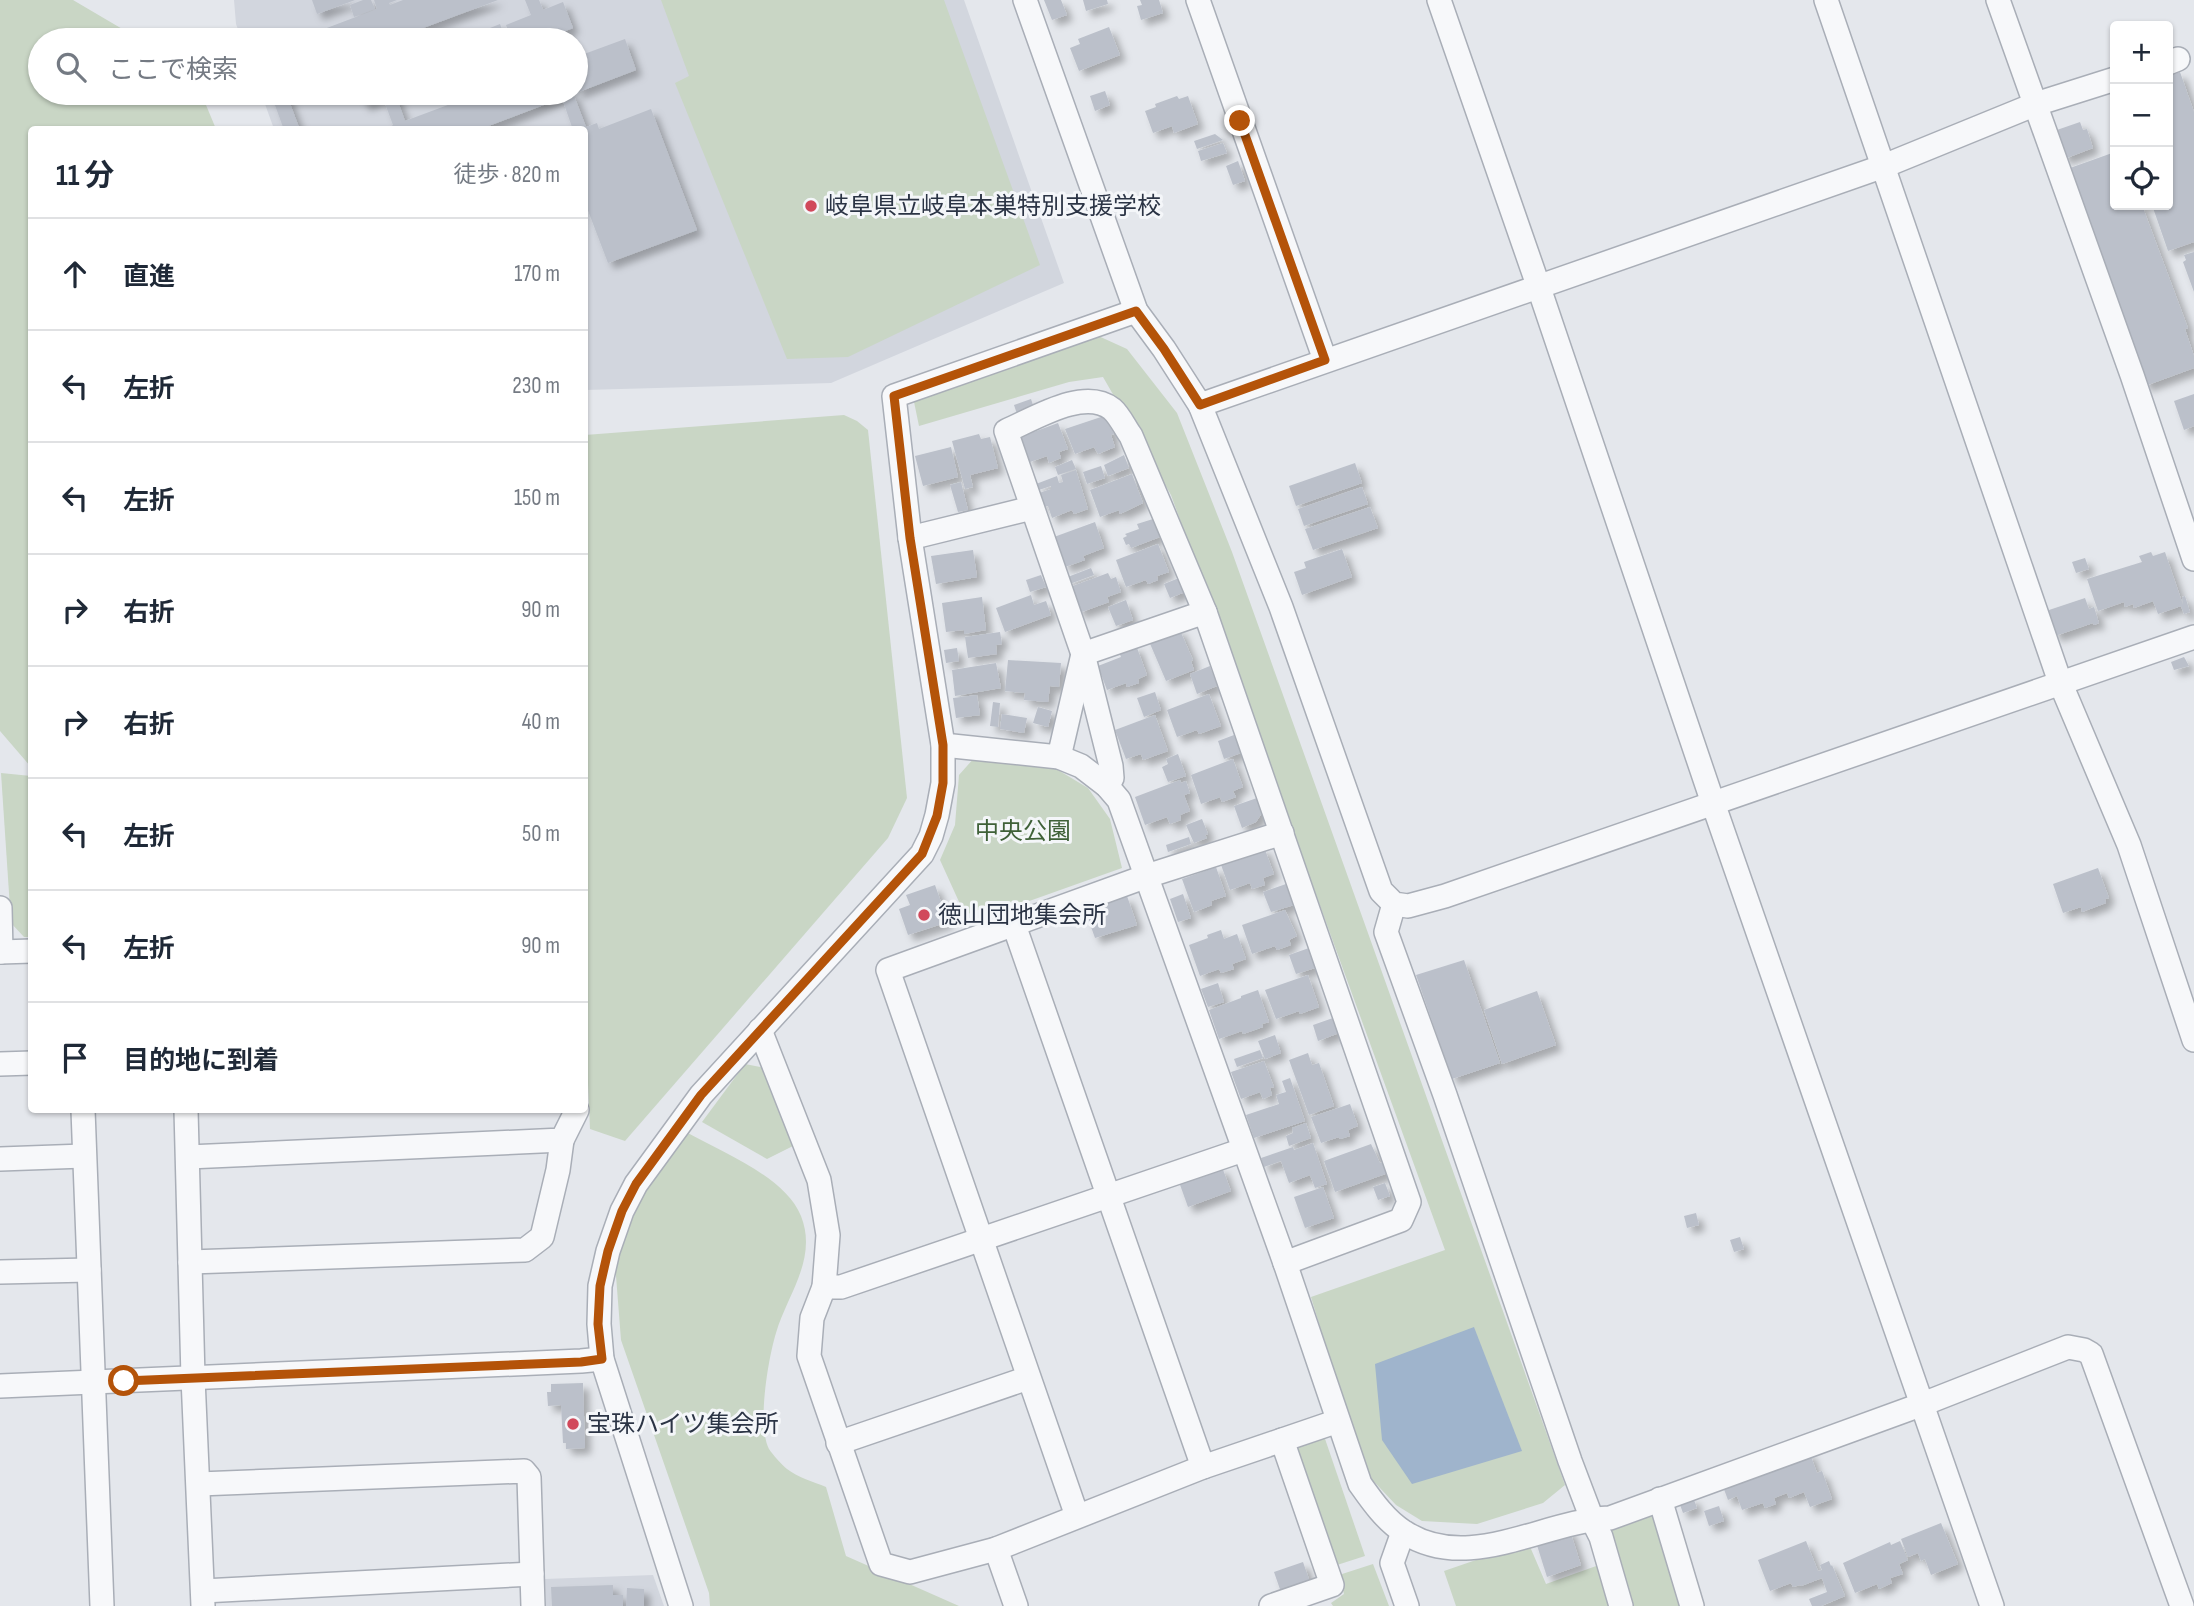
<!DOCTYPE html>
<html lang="ja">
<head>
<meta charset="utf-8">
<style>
  :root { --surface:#fff; --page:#f2f2f3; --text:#1f2937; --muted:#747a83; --line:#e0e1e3 }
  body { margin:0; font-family:"Sofia Sans Condensed","Noto Sans JP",sans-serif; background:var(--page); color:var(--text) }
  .controls { position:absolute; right:21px; top:21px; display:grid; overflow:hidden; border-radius:7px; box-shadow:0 2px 5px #0004 }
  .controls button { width:63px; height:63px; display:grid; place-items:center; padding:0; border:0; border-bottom:2px solid var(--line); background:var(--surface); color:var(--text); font:35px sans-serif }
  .stop { position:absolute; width:21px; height:21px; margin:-16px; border:5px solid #b45309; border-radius:50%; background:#fff }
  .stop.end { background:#b45309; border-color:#fff; box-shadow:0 2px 7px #0008 }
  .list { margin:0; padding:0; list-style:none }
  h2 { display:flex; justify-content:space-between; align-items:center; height:91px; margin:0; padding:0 28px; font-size:30px }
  h2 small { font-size:23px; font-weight:400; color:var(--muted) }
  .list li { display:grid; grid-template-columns:46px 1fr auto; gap:21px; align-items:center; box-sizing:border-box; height:112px; padding:0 28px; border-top:2px solid var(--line) }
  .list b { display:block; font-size:26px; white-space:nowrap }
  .list em { font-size:23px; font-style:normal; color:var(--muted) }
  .icon { flex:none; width:38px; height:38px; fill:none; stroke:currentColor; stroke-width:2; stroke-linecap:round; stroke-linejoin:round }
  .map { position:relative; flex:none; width:2194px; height:1606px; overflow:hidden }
  .search { position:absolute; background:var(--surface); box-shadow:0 2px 5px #0004; left:28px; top:28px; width:560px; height:77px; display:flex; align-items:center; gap:18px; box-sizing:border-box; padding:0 24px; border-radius:38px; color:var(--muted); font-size:26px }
  .panel { position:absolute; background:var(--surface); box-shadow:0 2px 5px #0004; left:28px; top:126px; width:560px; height:987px; border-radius:7px }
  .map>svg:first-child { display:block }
</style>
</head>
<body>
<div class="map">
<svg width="2194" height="1606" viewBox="0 0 2194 1606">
  <defs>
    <filter id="shadow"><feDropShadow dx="6" dy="6" stdDeviation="3.5" flood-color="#0004"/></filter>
  </defs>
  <rect width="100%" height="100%" fill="#e4e7ec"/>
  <g fill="#d2d6de">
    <path d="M234,0H964L1064,283L831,383L585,390L584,130L274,129L261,93H576V40H242L236,24Z"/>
    <path d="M653,1575L664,1606H546L545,1579Z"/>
  </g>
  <g fill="#c9d6c5">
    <path d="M0,0H73L141,40H40V93H201L216,129L32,130L31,767L0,731Z"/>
    <path d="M661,0H944L1040,265L848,357L787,359L675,83L689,76Z"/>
    <path d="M1094,334L1127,349L1177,413L1232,552L1565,1485L1543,1503L1477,1524L1422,1521L1396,1505L1363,1470L1311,1297L1445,1250L1171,495L1103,377L1069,382L919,426L913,397Z"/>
    <path d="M844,415L857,421L868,430L907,798L888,838L625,1141L590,1129L584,991L585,435Z"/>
    <path d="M975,757L1053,767L1088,788L1110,819L1122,868L1004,910L995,904L965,915L940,860L955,825L959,775Z"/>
    <path d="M1,773L31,776V937H24L11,923Z"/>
    <path d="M745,1064L770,1069L795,1145L767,1159L702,1122Z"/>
    <path d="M686,1132C721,1152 785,1176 801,1216C818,1259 787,1295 776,1333C768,1359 757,1426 769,1449C773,1455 782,1465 787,1469C797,1477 814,1482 826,1487L846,1556L959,1606H710L709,1593L621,1340L615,1263L652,1170Z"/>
    <path d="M1322,1430L1365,1556L1337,1565L1294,1440Z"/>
    <path d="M1650,1513L1658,1521L1687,1606H1631L1607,1529Z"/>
    <path d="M1528,1542L1546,1584L1599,1565L1612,1606H1456L1444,1571Z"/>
    <path d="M1373,1564L1389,1606H1333L1331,1603L1344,1594L1339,1575Z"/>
  </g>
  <path fill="#9fb4cc" d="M1474,1327L1522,1451L1412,1484L1382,1440L1375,1364Z"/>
  <g fill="#bbc0ca" filter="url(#shadow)">
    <path d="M312,0H355L317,14Z"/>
    <path d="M363,0H371L375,9L354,17L350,5Z"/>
    <path d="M374,0H397L389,3L390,5L403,0H498L391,40H295L377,9Z"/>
    <path d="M525,0H539L543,10L563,2L573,28L553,36L555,40H517L515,37L511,39L506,25L531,15Z"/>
    <path d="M1044,0H1061L1067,15L1052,20Z"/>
    <path d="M1083,0H1107L1108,4L1086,11Z"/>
    <path d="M1140,0H1159L1163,13L1141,20L1137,6L1142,5Z"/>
    <path d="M500,24L506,40H488L485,30Z"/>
    <path d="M1109,27L1120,55L1079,71L1070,48L1080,44L1078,39Z"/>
    <path d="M625,39L636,70L576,93V57Z"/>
    <path d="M2180,72L2194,112V242L2168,251L2152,205H2168V76Z"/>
    <path d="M1105,91L1110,105L1095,111L1090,96Z"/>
    <path d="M273,93H286L300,130H284L271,94Z"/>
    <path d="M359,93H395L405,121L480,93H573L586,127L597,123L599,129L651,109L697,230L608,263L584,200V130H573L562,98L478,130H391L390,127L393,125L383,98L364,105Z"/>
    <path d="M1177,96L1179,99L1188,96L1198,124L1174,133L1172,126L1153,133L1145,111L1156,107L1155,104Z"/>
    <path d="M2080,122L2083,130L2087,129L2093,148L2064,159L2054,131Z"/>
    <path d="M1215,134L1223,140L1197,149L1194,141Z"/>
    <path d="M1223,143L1227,153L1201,161L1198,151Z"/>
    <path d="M2115,152V205H2142L2188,328L2185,329L2194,356V368L2145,386L2070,168Z"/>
    <path d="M1238,161L1245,181L1233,185L1226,166Z"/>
    <path d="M2194,252V292L2183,262L2186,260L2184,255Z"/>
    <path d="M2194,394V426L2184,430L2174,401Z"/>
    <path d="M1031,399L1034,408L1017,414L1014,405Z"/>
    <path d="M1104,416L1114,434L1111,435L1115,447L1098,454L1094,447L1075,454L1065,429Z"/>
    <path d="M1058,423L1068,449L1059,452L1061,458L1049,463L1047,456L1030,462L1020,437Z"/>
    <path d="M979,434L981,439L990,437L998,468L970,475L973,487L965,489L952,441Z"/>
    <path d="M951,447L958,477L923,486L915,456Z"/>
    <path d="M1124,455L1129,468L1108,476L1104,465Z"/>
    <path d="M1072,460L1076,469L1058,475L1055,467Z"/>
    <path d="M1355,463L1362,483L1296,506L1289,486Z"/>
    <path d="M1101,466L1105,478L1087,484L1083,472Z"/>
    <path d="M1076,470L1088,509L1074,514L1072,510L1052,518L1048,506L1044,507L1039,493L1051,489V486L1039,490L1036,484L1057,476L1059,483L1063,482L1061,475Z"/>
    <path d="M1132,474L1143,503L1120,514L1119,510L1100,517L1090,490Z"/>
    <path d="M961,482L968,510L958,512L950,485Z"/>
    <path d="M1362,487L1368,504L1304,526L1298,509Z"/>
    <path d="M1370,507L1378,528L1313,550L1305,529Z"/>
    <path d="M1153,519L1160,537L1131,548L1129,544L1126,545L1123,538L1127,536L1125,534L1139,529L1137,524Z"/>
    <path d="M1095,522L1104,548L1083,556L1085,560L1065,567L1054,537Z"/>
    <path d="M1158,544L1169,572L1157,576L1158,580L1148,584L1146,580L1126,587L1116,560Z"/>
    <path d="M1342,549L1352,577L1302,595L1294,572L1306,568L1304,562Z"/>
    <path d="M973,550L977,577L936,584L931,556Z"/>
    <path d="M2151,552L2153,556L2165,552L2183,605L2182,597L2185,596L2190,612L2184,614L2181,606L2158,614L2153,601L2134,608L2133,604L2125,607L2124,602L2098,611L2087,579L2142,562L2139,556Z"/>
    <path d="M2085,558L2089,569L2076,573L2072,562Z"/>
    <path d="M1091,568L1094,575L1067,585L1065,578Z"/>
    <path d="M1108,573L1111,579L1116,577L1121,592L1107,597L1109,602L1079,613L1070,587Z"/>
    <path d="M1041,575L1046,587L1030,592L1026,580Z"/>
    <path d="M1179,578L1185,592L1170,598L1164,584Z"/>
    <path d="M1031,595L1034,605L1046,601L1051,615L1005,632L996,608Z"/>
    <path d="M982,597L986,630L964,634V630L946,632L942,603Z"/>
    <path d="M2085,598L2089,609L2094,607L2099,623L2094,625L2093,623L2055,636L2046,611Z"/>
    <path d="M1126,600L1133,620L1116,626L1108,607Z"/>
    <path d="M1179,628L1193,660L1191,661L1194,670L1166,681L1148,639Z"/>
    <path d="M1000,632L1002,644L996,645L997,654L968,658L965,637Z"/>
    <path d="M1136,645L1147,675L1138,679L1139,683L1127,687L1126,683L1107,690L1098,666L1121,657L1119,652Z"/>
    <path d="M957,648L959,661L946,663L944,650Z"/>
    <path d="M2184,657L2189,666L2174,670L2171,662Z"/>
    <path d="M1008,660L1061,663L1059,687L1050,686L1048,702L1024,700L1025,693L1005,691Z"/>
    <path d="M996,663L1001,688L955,696L952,670Z"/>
    <path d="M1210,666L1217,686L1197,694L1190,674Z"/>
    <path d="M1155,692L1161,710L1144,717L1137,698Z"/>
    <path d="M1209,694L1221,726L1199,734L1197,730L1177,737L1167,710Z"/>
    <path d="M977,695L980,715L956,718L953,698Z"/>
    <path d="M993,702L1000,703L998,727L990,726Z"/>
    <path d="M1038,707L1052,711L1048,727L1033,723Z"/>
    <path d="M1002,714L1027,718L1024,733L1000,729Z"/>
    <path d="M1155,715L1168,751L1143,760L1141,754L1126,759L1115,730Z"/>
    <path d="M1234,735L1241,753L1224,759L1218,741Z"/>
    <path d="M1178,754L1186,776L1168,782L1162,767L1168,764L1166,759Z"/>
    <path d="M1233,759L1243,787L1233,791L1236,797L1222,802L1220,797L1201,804L1191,775Z"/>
    <path d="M1180,780L1181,783L1186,781L1190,793L1184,795L1190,811L1180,815L1181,820L1170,824L1167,817L1145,825L1135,797Z"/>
    <path d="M1257,798L1262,813L1256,822L1242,828L1234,806Z"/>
    <path d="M1202,819L1208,834L1205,835L1207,838L1194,843L1186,825Z"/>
    <path d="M1189,837L1191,844L1168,852L1166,845Z"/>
    <path d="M1264,847L1274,874L1263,878L1265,885L1252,889L1250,883L1230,890L1220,862Z"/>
    <path d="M1216,867L1226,896L1211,901L1212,905L1194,912L1182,879Z"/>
    <path d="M2098,868L2109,898L2105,899L2106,903L2082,912L2081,907L2063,913L2053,884Z"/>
    <path d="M1286,884L1294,905L1271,912L1263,892Z"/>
    <path d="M935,885L948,922L908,935L899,909L910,905L906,895Z"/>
    <path d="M1183,894L1191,918L1178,922L1170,899Z"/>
    <path d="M1127,896L1137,925L1095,938L1085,910Z"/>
    <path d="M1285,910L1297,936L1289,940L1291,945L1277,950L1275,946L1252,954L1242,925Z"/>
    <path d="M1221,930L1224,939L1237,934L1246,959L1232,964L1234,969L1221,973L1219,969L1200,976L1189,945L1208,938L1207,935Z"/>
    <path d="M1309,948L1315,968L1296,974L1289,955Z"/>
    <path d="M1464,960L1500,1063L1452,1079L1416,975Z"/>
    <path d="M1308,975L1319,1007L1300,1014L1299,1011L1276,1019L1265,990Z"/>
    <path d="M1218,983L1224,1002L1208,1007L1201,989Z"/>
    <path d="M1258,990L1269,1022L1262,1024L1263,1027L1243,1034L1242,1031L1219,1039L1209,1010L1241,998V996Z"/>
    <path d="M1537,991L1556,1045L1502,1064L1484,1010Z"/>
    <path d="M1333,1018L1339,1033L1318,1041L1313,1025Z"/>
    <path d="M1275,1035L1281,1053L1265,1059L1258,1041Z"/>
    <path d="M1260,1050L1263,1058L1237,1067L1234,1059Z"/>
    <path d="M1308,1053L1312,1065L1319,1063L1334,1106L1309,1115L1289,1060Z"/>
    <path d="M1264,1061L1274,1087L1270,1088L1272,1095L1263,1099L1260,1092L1241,1099L1231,1072Z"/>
    <path d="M1290,1078L1305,1121L1254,1138L1246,1115L1279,1104L1276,1095L1286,1092L1282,1081Z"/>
    <path d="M1350,1104L1358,1126L1348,1130L1350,1136L1340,1139L1339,1137L1321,1143L1311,1117Z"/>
    <path d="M1306,1123L1311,1138L1289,1146L1286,1136L1293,1133L1292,1128Z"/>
    <path d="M1313,1143L1327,1184L1315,1188L1310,1175L1289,1183L1281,1161L1264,1167L1261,1158L1293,1147L1294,1150Z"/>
    <path d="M1371,1144L1380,1163L1385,1162L1388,1173L1335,1192L1324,1161Z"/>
    <path d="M1222,1167L1231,1191L1188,1207L1179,1182Z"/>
    <path d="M1385,1183L1390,1196L1378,1200L1373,1187Z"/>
    <path d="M1323,1187L1334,1218L1305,1228L1294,1197Z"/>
    <path d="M1696,1213L1699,1225L1687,1228L1684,1216Z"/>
    <path d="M1740,1237L1744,1249L1734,1252L1730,1240Z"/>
    <path d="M583,1383L585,1448L566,1449V1443H563L561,1405L548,1406L547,1392H551V1384Z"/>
    <path d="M1809,1451L1817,1473L1822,1471L1832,1499L1810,1507L1804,1492L1789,1498L1787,1493L1774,1498L1776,1504L1765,1508L1763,1503L1742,1510L1737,1496L1728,1500L1722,1484Z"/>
    <path d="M1693,1497L1697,1508L1683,1513L1679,1502Z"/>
    <path d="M1719,1506L1724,1521L1709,1526L1704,1511Z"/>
    <path d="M1941,1523L1958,1564L1931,1575L1925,1559L1921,1561L1918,1553L1908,1557L1901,1539Z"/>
    <path d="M1569,1528L1581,1565L1547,1577L1535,1539Z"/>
    <path d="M1806,1541L1818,1571L1822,1570L1820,1565L1829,1561L1831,1566L1832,1565L1845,1596L1821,1606H1812L1809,1599L1827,1592L1822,1578L1801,1586L1800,1585L1793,1587L1791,1583L1770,1591L1758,1560Z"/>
    <path d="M1900,1541L1908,1560L1899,1564L1903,1574L1890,1578L1892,1583L1879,1589L1877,1584L1855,1593L1843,1563L1890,1542L1891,1545Z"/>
    <path d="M1303,1562L1311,1585L1282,1595L1274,1572Z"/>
    <path d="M613,1585V1595H623V1606H552L551,1587Z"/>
    <path d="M627,1588L644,1589V1606H626Z"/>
  </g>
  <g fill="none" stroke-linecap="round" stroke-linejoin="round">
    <defs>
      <g id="minor">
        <path d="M1025,0L1136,311L1164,349L1200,405L1281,607L1381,891L1394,904L1408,906L1445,896L2194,637"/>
        <path d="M1198,0L1325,360"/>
        <path d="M1439,0L1538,285L1713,803L1992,1606"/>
        <path d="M1826,0L2060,682L2129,845L2194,1040"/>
        <path d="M1998,0L2132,375L2194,559"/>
        <path d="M2168,63L2178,59"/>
        <path d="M1200,405L1884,166L2036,104L2115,79"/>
        <path d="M910,538L1032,508"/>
        <path d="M943,745L1059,757L1081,766L1107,786L1119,800L1285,1263L1360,1484C1372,1501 1386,1521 1404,1532C1469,1574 1542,1521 1610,1518L1923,1404L2068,1347L2084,1350L2091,1354L2182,1606"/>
        <path d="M1059,757L1083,654L1205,612L1409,1202L1401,1220L1285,1263"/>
        <path d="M1107,786L1112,778L1111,766L1083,654L1006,431C1034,419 1084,387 1112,409C1120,416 1125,428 1131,436L1205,612"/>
        <path d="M1394,904L1386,932L1445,1095L1570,1461L1592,1519L1601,1537L1621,1606"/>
        <path d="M0,908L1,952"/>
        <path d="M1014,925L1203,1467"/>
        <path d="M0,952L32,951"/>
        <path d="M760,1030L819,1180L828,1235L824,1287L812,1318L809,1356L881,1564L910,1572L996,1549L1203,1467L1338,1421"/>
        <path d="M0,1064L32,1063"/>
        <path d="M83,1110L102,1606"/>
        <path d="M186,1110L193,1378L203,1606"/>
        <path d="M188,1157L562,1140L577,1110"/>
        <path d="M0,1159L84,1156"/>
        <path d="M190,1262L525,1250L542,1237L558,1170L562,1140"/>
        <path d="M0,1272L89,1270"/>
        <path d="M824,1287H841L1243,1150"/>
        <path d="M0,1386L581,1361L602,1359"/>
        <path d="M838,1443L1028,1378"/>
        <path d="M199,1484L524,1471L529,1477L533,1606"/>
        <path d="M1660,1499L1692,1606"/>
        <path d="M1077,1516L888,970L1147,876L1282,833"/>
        <path d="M1403,1532L1392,1563L1407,1606"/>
        <path d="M996,1549L1016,1606"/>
        <path d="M203,1591L532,1574"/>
        <path d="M681,1606L602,1359L599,1324L600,1286L608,1251L622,1211L636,1184L701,1095L922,854L931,836L937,815L943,783V745L910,538L894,396L1136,311"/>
        <path d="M1271,1606L1332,1585L1282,1440"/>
      </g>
    </defs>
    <use href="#minor" stroke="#a9aeb7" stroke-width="26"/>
    <use href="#minor" stroke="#f7f8fa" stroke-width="23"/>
  </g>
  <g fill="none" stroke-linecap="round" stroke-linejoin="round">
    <path stroke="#b45309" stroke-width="9" d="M124,1381L581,1362L602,1359L598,1324L600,1286L608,1251L622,1211L636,1184L701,1095L922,854L937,816L943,783V745L910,538L894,396L1136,311L1164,349L1200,405L1325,360L1240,121"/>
  </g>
  <g fill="#d1495b" stroke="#f4f6f9" stroke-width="2.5">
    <circle cx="811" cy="206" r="7"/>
    <circle cx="924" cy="915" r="7"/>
    <circle cx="573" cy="1424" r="7"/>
  </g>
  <g text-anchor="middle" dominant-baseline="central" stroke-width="6" stroke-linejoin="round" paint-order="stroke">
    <g font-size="24" fill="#2b3445" stroke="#f4f6f9" text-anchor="start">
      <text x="825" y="206">岐阜県立岐阜本巣特別支援学校</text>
      <text x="938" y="915">徳山団地集会所</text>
      <text x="587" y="1424">宝珠ハイツ集会所</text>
    </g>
    <g font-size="24" fill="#3f6138" stroke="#f4f6f9">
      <text x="1023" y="831">中央公園</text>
    </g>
  </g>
</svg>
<div class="controls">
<button>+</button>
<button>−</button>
<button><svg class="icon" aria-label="locate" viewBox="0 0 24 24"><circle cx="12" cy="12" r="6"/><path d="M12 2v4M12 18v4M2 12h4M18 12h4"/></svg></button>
</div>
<div class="stop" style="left:124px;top:1381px"></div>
<div class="stop end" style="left:1240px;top:121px"></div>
<div class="search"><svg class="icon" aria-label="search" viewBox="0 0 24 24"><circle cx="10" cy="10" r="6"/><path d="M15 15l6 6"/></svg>ここで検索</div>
<section class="panel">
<h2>11 分<small>徒歩 · 820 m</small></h2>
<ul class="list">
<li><svg class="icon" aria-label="ahead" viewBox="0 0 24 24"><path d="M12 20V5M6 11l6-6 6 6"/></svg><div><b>直進</b></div><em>170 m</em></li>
<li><svg class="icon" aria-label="left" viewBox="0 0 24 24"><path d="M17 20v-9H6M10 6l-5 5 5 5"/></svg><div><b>左折</b></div><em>230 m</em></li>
<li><svg class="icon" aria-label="left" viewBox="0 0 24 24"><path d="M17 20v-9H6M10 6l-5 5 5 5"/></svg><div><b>左折</b></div><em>150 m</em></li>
<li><svg class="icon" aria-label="right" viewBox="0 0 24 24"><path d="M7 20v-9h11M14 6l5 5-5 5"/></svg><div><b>右折</b></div><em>90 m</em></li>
<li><svg class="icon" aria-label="right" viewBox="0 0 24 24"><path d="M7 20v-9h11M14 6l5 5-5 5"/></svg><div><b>右折</b></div><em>40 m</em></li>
<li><svg class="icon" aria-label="left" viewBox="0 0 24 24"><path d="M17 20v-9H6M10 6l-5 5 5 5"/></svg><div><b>左折</b></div><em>50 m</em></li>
<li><svg class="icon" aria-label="left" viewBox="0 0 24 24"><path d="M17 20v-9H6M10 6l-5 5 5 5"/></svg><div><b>左折</b></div><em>90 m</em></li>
<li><svg class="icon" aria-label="arrive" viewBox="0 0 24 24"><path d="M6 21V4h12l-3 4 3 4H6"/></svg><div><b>目的地に到着</b></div></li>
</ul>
</section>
</div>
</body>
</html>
